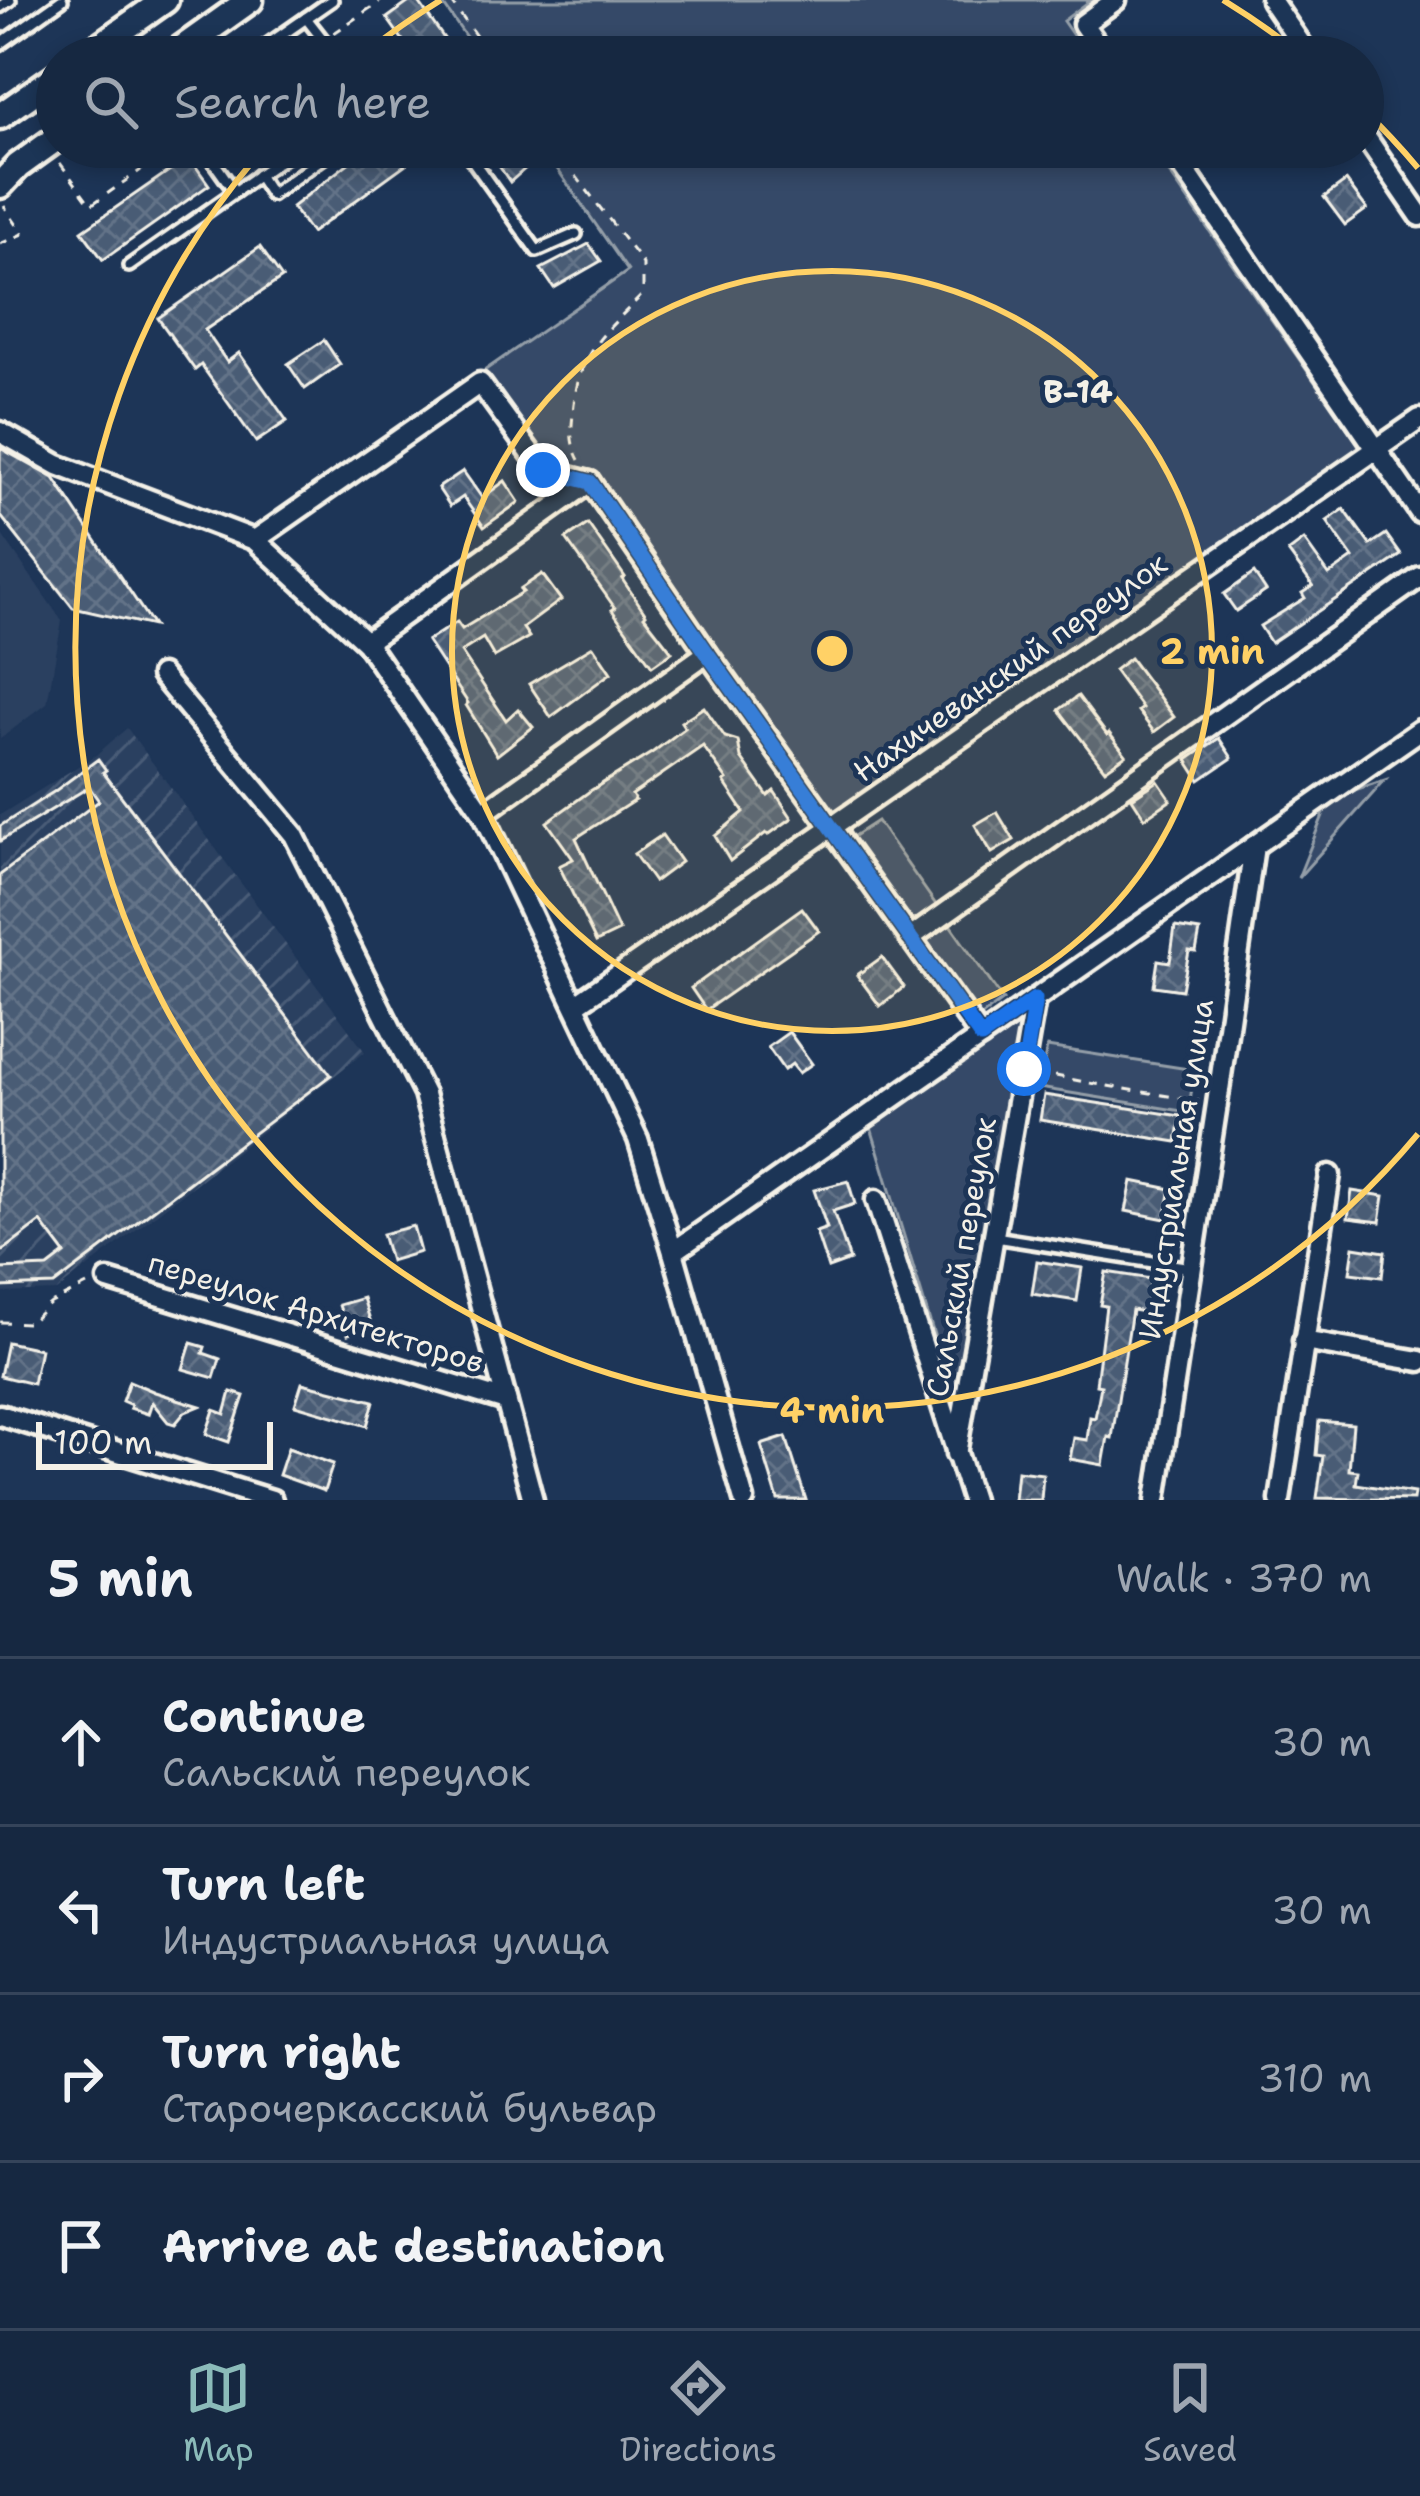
<!DOCTYPE html>
<html lang="en">
<head>
<meta charset="utf-8">
<style>
  :root { --surface:#162841; --page:#1f3048; --text:#f1f3f6; --muted:#9ea6b1; --line:#35445a; --accent:#8bbbb9 }
  body { margin:0; font-family:"Shantell Sans",sans-serif; background:var(--page); color:var(--text) }
  .scale { position:absolute; left:36px; bottom:30px; width:237px; box-sizing:border-box; padding-left:12px; border:6px solid #f4f1e8; border-top:0; font-size:33px; line-height:42px; white-space:nowrap; color:#f4f1e8; -webkit-text-stroke:9px #1d3557; paint-order:stroke }
  .stop { position:absolute; width:36px; height:36px; margin:-27px; border:9px solid #1a73e8; border-radius:50%; background:#fff }
  .stop.end { background:#1a73e8; border-color:#fff; box-shadow:0 3px 12px #0008 }
  .list { margin:0; padding:0; list-style:none }
  h2 { display:flex; justify-content:space-between; align-items:center; height:156px; margin:0; padding:0 48px; font-size:51px }
  h2 small { font-size:39px; font-weight:400; color:var(--muted) }
  .list li { display:grid; grid-template-columns:78px 1fr auto; gap:36px; align-items:center; box-sizing:border-box; height:168px; padding:0 48px; border-top:3px solid var(--line) }
  .list b { display:block; font-size:45px; white-space:nowrap }
  .list p { margin:0; font-size:39px; white-space:nowrap; color:var(--muted) }
  .list em { font-size:39px; font-style:normal; color:var(--muted) }
  .icon { flex:none; width:66px; height:66px; fill:none; stroke:currentColor; stroke-width:2; stroke-linecap:round; stroke-linejoin:round }
  .map { position:relative; flex:none; width:1420px; height:1500px; overflow:hidden }
  .search { position:absolute; background:var(--surface); box-shadow:0 6px 18px #0003; left:36px; right:36px; top:36px; height:132px; display:flex; align-items:center; gap:30px; box-sizing:border-box; padding:0 42px; border-radius:66px; color:var(--muted); font-size:45px }
  .sheet { height:828px; background:var(--surface) }
  nav { display:flex; justify-content:space-around; align-items:center; box-sizing:border-box; height:168px; border-top:3px solid var(--line); background:var(--surface); font-size:33px; color:var(--muted) }
  nav a { display:grid; justify-items:center; gap:6px }
  nav .on { color:var(--accent) }
  .map>svg:first-child { display:block }
</style>
</head>
<body>
<div class="map">
<svg width="1420" height="1500" viewBox="0 0 1420 1500">
  <defs>
    <pattern id="industrial-furrows" width="10" height="10" patternUnits="userSpaceOnUse" patternTransform="scale(3)"><rect width="10" height="10" fill="#2a4060"/><path d="M-1 1l2-2M0 10L10 0M9 11l2-2" fill="none" stroke="#4a5c77"/></pattern>
    <pattern id="building-cross-hatch" width="8" height="8" patternUnits="userSpaceOnUse" patternTransform="scale(3)"><rect width="8" height="8" fill="#485b74"/><path d="M0 0l8 8M0 8l8-8" fill="none" stroke="#637388"/></pattern>
  </defs>
  <rect width="100%" height="100%" fill="#1d3557"/>
  <filter id="ink" filterUnits="userSpaceOnUse"><feTurbulence type="fractalNoise" baseFrequency=".00833" numOctaves="2"/><feDisplacementMap in="SourceGraphic" scale="24" xChannelSelector="R" yChannelSelector="G"/><feConvolveMatrix kernelMatrix="1 2 1 2 8 2 1 2 1" color-interpolation-filters="sRGB"/></filter>
  <g filter="url(#ink)">
    <path fill="#2a4060" d="M0,532L62,621L47,703L0,739Z"/>
    <path fill="url(#industrial-furrows)" d="M127,728L365,1052L57,1291L0,1293V815L96,755Z"/>
    <g fill="#354a67" stroke="#949ea8" stroke-width="3">
      <path d="M440,0H1091L1063,21L1088,57H480Z"/>
      <path d="M542,147H1151L1363,451L833,819L592,473L547,461L481,373L628,271Z"/>
      <path d="M1385,780L1298,878L1330,798Z"/>
      <path d="M877,821L1003,1000L978,1019L848,840Z"/>
      <path d="M1021,1014L1025,1019L961,1408L955,1404L869,1121Z"/>
      <path d="M1047,1047L1195,1070L1188,1112L1039,1088Z"/>
    </g>
    <g fill="url(#building-cross-hatch)" stroke="#f4f1e8" stroke-width="3">
      <path d="M412,0H417L457,57H415L387,18Z"/>
      <path d="M369,147H410L417,156L311,233L292,207Z"/>
      <path d="M486,147H528L536,159L510,182Z"/>
      <path d="M189,157L209,185L103,260L82,231Z"/>
      <path d="M1346,181L1367,209L1345,225L1324,197Z"/>
      <path d="M589,244L601,261L554,288L541,269Z"/>
      <path d="M260,247L282,278L205,330L227,362L239,353L287,421L256,442L201,365L195,370L158,318Z"/>
      <path d="M324,340L340,364L305,389L288,364Z"/>
      <path d="M0,448L54,478L153,626L73,608L0,515Z"/>
      <path d="M463,471L482,498L505,481L519,502L484,527L463,497L450,506L438,488Z"/>
      <path d="M1344,509L1370,545L1386,534L1401,555L1271,643L1260,626L1305,598L1302,593L1313,586L1288,552L1304,540L1329,575L1353,558L1327,521Z"/>
      <path d="M588,524L625,577L622,579L646,614L644,616L672,652L652,666L612,610L615,608L566,539Z"/>
      <path d="M1254,573L1266,591L1236,611L1224,594Z"/>
      <path d="M542,574L561,600L523,628L529,637L494,657L483,638L461,652L506,720L518,709L533,727L497,755L466,705L468,703L427,641L457,622L462,629L523,592L520,589Z"/>
      <path d="M593,646L611,673L551,717L529,684Z"/>
      <path d="M1130,658L1174,717L1154,732L1138,711L1142,708L1114,670Z"/>
      <path d="M1078,696L1107,735L1109,733L1126,755L1105,770L1059,710Z"/>
      <path d="M704,707L725,737L738,741L741,758L768,796L774,791L792,818L768,835L766,833L730,861L715,836L744,812L724,782L727,780L703,746L632,795L635,800L576,838L619,931L596,942L559,866L573,859L547,822L590,791L653,752L685,728L681,722Z"/>
      <path d="M1219,738L1232,758L1200,780L1187,760Z"/>
      <path d="M98,759L106,770L103,772L331,1075L54,1285L0,1287V1269L48,1267L65,1254L41,1222L0,1253V875L99,801L89,787L0,841V826L55,791Z"/>
      <path d="M1158,781L1171,800L1145,818L1132,798Z"/>
      <path d="M997,812L1014,840L992,853L975,825Z"/>
      <path d="M662,835L681,862L654,882L634,854Z"/>
      <path d="M802,908L819,931L706,1010L691,988Z"/>
      <path d="M1175,927L1200,931L1196,952L1189,951L1182,990L1154,986L1158,960L1170,962Z"/>
      <path d="M882,957L904,987L880,1006L857,975Z"/>
      <path d="M789,1032L812,1064L799,1073L792,1064L784,1070L768,1047Z"/>
      <path d="M1044,1095L1181,1116L1177,1142L1040,1120Z"/>
      <path d="M848,1181L855,1204L833,1211L850,1260L828,1268L816,1232L827,1228L814,1190Z"/>
      <path d="M1132,1181L1171,1189L1165,1219L1126,1211Z"/>
      <path d="M1352,1191L1384,1196L1380,1222L1348,1218Z"/>
      <path d="M413,1226L420,1252L390,1261L382,1234Z"/>
      <path d="M1354,1247L1385,1252L1382,1277L1350,1273Z"/>
      <path d="M1037,1261L1082,1268L1077,1301L1032,1294Z"/>
      <path d="M1106,1272L1151,1279L1145,1312L1132,1310L1112,1438L1108,1437L1103,1465L1070,1459L1074,1438L1087,1440L1090,1417L1095,1418L1101,1386L1096,1385L1106,1306L1100,1305Z"/>
      <path d="M363,1298L372,1326L348,1334L339,1305Z"/>
      <path d="M7,1342L40,1349L33,1384L0,1376Z"/>
      <path d="M191,1343L205,1347L203,1353L220,1359L214,1378L183,1369Z"/>
      <path d="M129,1381L155,1392L200,1406L185,1412L175,1424L168,1422L152,1402L148,1414L130,1408L131,1405L122,1401Z"/>
      <path d="M302,1383L374,1401L367,1426L295,1405Z"/>
      <path d="M231,1392L244,1396L229,1442L206,1434L214,1410L225,1414Z"/>
      <path d="M1319,1421L1353,1424L1349,1470L1358,1471L1356,1484L1414,1493L1413,1500L1317,1498L1323,1456L1316,1455Z"/>
      <path d="M786,1437L806,1500H778L761,1445Z"/>
      <path d="M288,1448L333,1464L324,1491L279,1475Z"/>
      <path d="M1017,1471L1043,1474L1041,1500H1014Z"/>
    </g>
    <g fill="none" stroke-linecap="round" stroke-linejoin="round">
      <defs>
        <g id="lane">
          <path d="M0,7L10,0"/>
          <path d="M306,18L335,55L401,57"/>
          <path d="M0,44L62,0"/>
          <path d="M250,57L332,0"/>
          <path d="M203,147L235,192"/>
          <path d="M463,147L537,251L576,234"/>
          <path d="M111,154L121,147"/>
          <path d="M258,175L271,195L338,147"/>
          <path d="M129,266L299,147"/>
          <path d="M995,1237L1191,1268"/>
        </g>
        <g id="street">
          <path d="M1271,0L1310,57"/>
          <path d="M1106,57L1083,24L1116,0"/>
          <path d="M1363,133L1420,216"/>
          <path d="M1169,147L1420,513"/>
          <path d="M0,432L58,465L255,540L366,642L483,813L638,1139L673,1252L744,1500"/>
          <path d="M255,540L480,383L543,470L590,482L707,653L981,1037"/>
          <path d="M366,642L590,482"/>
          <path d="M161,675L294,835L424,1094L533,1500"/>
          <path d="M483,813L707,653"/>
          <path d="M910,938L1420,577"/>
          <path d="M575,1005L1420,419"/>
          <path d="M876,1200L972,1500"/>
          <path d="M673,1252L1420,730"/>
          <path d="M108,1280L506,1401"/>
          <path d="M1303,1341L1420,1361"/>
          <path d="M0,1415L272,1500"/>
          <path d="M956,1454L1035,999"/>
          <path d="M1156,1500L1217,1104L1254,846"/>
          <path d="M1280,1500L1330,1175"/>
        </g>
        <g id="secondary">
          <path d="M84,57L165,0"/>
          <path d="M170,57L250,0"/>
          <path d="M0,116L57,76"/>
          <path d="M0,185L18,166L57,138"/>
        </g>
      </defs>
      <use href="#lane" stroke="#f4f1e8" stroke-width="18"/>
      <use href="#street" stroke="#f4f1e8" stroke-width="27"/>
      <use href="#secondary" stroke="#f4f1e8" stroke-width="33"/>
      <g stroke="#f4f1e8" stroke-width="3" stroke-dasharray="9 9" stroke-linecap="butt">
        <path d="M450,0L491,57"/>
        <path d="M334,33L382,0"/>
        <path d="M301,57L312,49"/>
        <path d="M554,147L643,264V294C601,337 578,351 573,414C571,435 570,442 579,460"/>
        <path d="M60,163L91,205L174,147"/>
        <path d="M0,244L23,234L4,206"/>
        <path d="M1037,1072L1089,1083L1199,1101"/>
        <path d="M0,1322L29,1323L51,1303L89,1284"/>
      </g>
      <use href="#lane" stroke="#1d3557" stroke-width="9"/>
      <use href="#street" stroke="#1d3557" stroke-width="18"/>
      <use href="#secondary" stroke="#1d3557" stroke-width="24"/>
    </g>
  </g>
  <g fill="none" stroke-linecap="round" stroke-linejoin="round" filter="url(#ink)">
    <path stroke="#1a73e8" stroke-width="15" d="M543,470L590,482L707,653L981,1037L1035,999L1024,1069"/>
  </g>
  <circle cx="832" cy="651" r="380" fill="#ffd166" fill-opacity=".12"/>
  <g fill="none" stroke="#ffd166" stroke-width="6">
    <circle cx="832" cy="651" r="380"/>
    <path d="M1418 1134A759 759 0 1 1 264 148M365 53A759 759 0 0 1 441 0M1223 0A759 759 0 0 1 1299 53M1364 110A759 759 0 0 1 1418 168"/>
  </g>
  <g text-anchor="middle" dominant-baseline="central" stroke-width="10" stroke-linejoin="round" paint-order="stroke">
    <g font-size="30" fill="#f4f1e8" stroke="#1d3557">
      <text transform="translate(1010 667) rotate(-35)">Нахичеванский переулок</text>
      <text transform="translate(1176 1169) rotate(-81)">Индустриальная улица</text>
      <text transform="translate(961 1257) rotate(-80)">Сальский переулок</text>
      <text transform="translate(316 1312) rotate(17)">переулок Архитекторов</text>
    </g>
    <g font-size="33" font-weight="bold" fill="#f4f1e8" stroke="#1d3557">
      <text x="1078" y="391">В-14</text>
    </g>
  </g>
  <circle cx="832" cy="651" r="18" fill="#ffd166" stroke="#1d3557" stroke-width="6"/>
  <g font-size="36" text-anchor="middle" font-weight="bold" fill="#ffd166" stroke="#1d3557" stroke-width="10" stroke-linejoin="round" paint-order="stroke">
    <text x="1212" y="664">2 min</text>
    <text x="832" y="1423">4 min</text>
  </g>
</svg>
<div class="scale">100 m</div>
<div class="stop" style="left:1024px;top:1069px"></div>
<div class="stop end" style="left:543px;top:470px"></div>
<div class="search"><svg class="icon" aria-label="search" viewBox="0 0 24 24"><circle cx="10" cy="10" r="6"/><path d="M15 15l6 6"/></svg>Search here</div>
</div>
<section class="sheet">
<h2>5 min<small>Walk · 370 m</small></h2>
<ul class="list">
<li><svg class="icon" aria-label="ahead" viewBox="0 0 24 24"><path d="M12 20V5M6 11l6-6 6 6"/></svg><div><b>Continue</b><p>Сальский переулок</p></div><em>30 m</em></li>
<li><svg class="icon" aria-label="left" viewBox="0 0 24 24"><path d="M17 20v-9H6M10 6l-5 5 5 5"/></svg><div><b>Turn left</b><p>Индустриальная улица</p></div><em>30 m</em></li>
<li><svg class="icon" aria-label="right" viewBox="0 0 24 24"><path d="M7 20v-9h11M14 6l5 5-5 5"/></svg><div><b>Turn right</b><p>Старочеркасский бульвар</p></div><em>310 m</em></li>
<li><svg class="icon" aria-label="arrive" viewBox="0 0 24 24"><path d="M6 21V4h12l-3 4 3 4H6"/></svg><div><b>Arrive at destination</b></div></li>
</ul>
</section>
<nav>
<a class="on"><svg class="icon" aria-label="map" viewBox="0 0 24 24"><path d="M3 6l6-2 6 2 6-2v14l-6 2-6-2-6 2zM9 4v14M15 6v14"/></svg>Map</a>
<a><svg class="icon" aria-label="directions" viewBox="0 0 24 24"><path d="M12 3l9 9-9 9-9-9zM9 14v-3h6M13 9l2 2-2 2"/></svg>Directions</a>
<a><svg class="icon" aria-label="saved" viewBox="0 0 24 24"><path d="M7 4h10v16l-5-4-5 4z"/></svg>Saved</a>
</nav>
</body>
</html>
